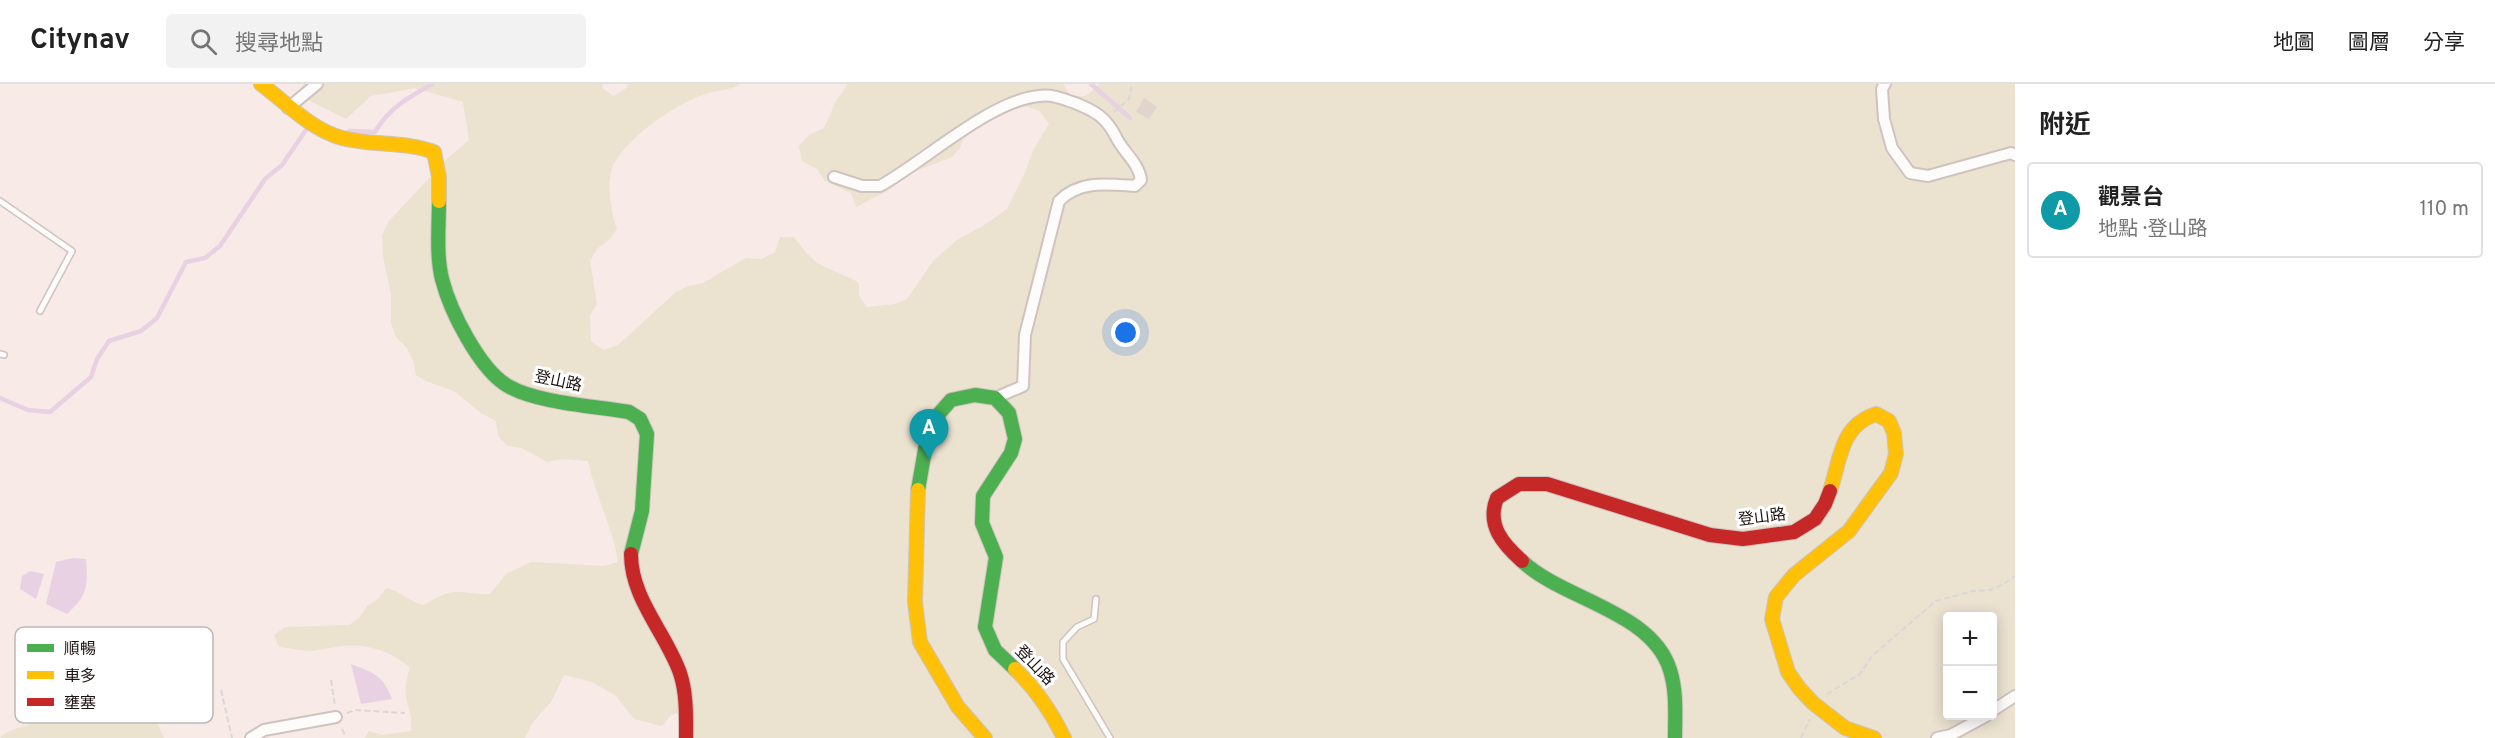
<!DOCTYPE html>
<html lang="zh-TW">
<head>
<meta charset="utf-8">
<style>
  :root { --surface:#fff; --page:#f2f2f2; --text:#222; --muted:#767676; --line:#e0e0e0; --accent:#0f766e }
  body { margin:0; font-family:Overpass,"Noto Sans TC",sans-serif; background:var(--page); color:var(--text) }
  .controls { position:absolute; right:18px; bottom:18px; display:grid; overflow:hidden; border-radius:6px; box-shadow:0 3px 15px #0003 }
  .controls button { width:54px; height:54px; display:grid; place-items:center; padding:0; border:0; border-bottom:2px solid var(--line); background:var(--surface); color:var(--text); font:30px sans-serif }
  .you { position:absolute; left:1126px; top:249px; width:21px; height:21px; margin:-15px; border:4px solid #fff; border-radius:50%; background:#1a73e8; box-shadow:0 0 0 9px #1a73e833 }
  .badge { display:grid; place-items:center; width:39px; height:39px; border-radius:50%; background:var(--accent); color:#fff; font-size:20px; font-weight:700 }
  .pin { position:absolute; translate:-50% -50px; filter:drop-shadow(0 2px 3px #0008) }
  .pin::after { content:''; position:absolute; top:32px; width:21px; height:18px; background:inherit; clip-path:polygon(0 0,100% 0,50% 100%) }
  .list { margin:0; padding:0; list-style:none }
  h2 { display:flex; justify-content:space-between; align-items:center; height:78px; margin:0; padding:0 24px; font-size:26px }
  h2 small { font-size:20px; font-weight:400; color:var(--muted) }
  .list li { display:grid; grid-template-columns:39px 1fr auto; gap:18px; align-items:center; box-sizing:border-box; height:96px; margin:0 12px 12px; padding:0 12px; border:2px solid var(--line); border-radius:6px }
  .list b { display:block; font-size:22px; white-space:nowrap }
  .list p { margin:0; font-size:20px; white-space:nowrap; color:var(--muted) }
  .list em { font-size:20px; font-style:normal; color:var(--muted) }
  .icon { flex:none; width:33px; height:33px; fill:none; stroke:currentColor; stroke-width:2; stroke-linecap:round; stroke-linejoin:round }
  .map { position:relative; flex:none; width:2015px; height:654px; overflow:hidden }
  header { display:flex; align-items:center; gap:36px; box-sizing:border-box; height:84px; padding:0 30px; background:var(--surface); border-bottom:2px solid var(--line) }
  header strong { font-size:28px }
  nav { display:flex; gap:33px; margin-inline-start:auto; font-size:21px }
  .search { width:420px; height:54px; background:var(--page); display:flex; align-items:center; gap:15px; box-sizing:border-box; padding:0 21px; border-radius:6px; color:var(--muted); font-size:22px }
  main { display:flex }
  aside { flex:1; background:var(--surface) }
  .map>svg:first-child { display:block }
</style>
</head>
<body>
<header>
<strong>Citynav</strong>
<div class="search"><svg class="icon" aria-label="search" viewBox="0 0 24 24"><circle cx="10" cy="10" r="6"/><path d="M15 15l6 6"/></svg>搜尋地點</div>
<nav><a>地圖</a><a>圖層</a><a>分享</a></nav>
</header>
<main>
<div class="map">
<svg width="2015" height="654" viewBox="0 0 2015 654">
  <rect width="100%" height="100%" fill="#f8eae7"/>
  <g fill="#ebe2d0" fill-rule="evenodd">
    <path d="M303,0H603L602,4L614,12L626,4L629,0H741C728,7 715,6 702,11C673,22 631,51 615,78C605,93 611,129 617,145L609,156L598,164L590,177L597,220L590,231L591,258L604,266L618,261L676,208L688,202L703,199L746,174L762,175L775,168L780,153H794C802,164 812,177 825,183C837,189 848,192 859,199V212L867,223L895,220L907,215L933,177L958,155L983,142L1007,125L1025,89L1033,66L1049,40L1040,27L1027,23L997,25L964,51L960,64L952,73L911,89L889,106L856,123L851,109L825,97L817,85L802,77L799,62L809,51L824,44L836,17L848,0H1063L1071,12H1086L1100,0H2015V654H695L693,640L685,627L671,631L662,642L634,635L616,612L592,598L564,591L551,618L533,638L525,654H365L369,647L382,651L411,647C414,621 398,617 410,584C390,566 363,558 336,563C328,564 321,566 312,567C302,567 290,564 279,563L274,551L285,543L349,541L360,533L367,522L378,515L386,504C403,508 407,517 424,521C456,501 457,510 490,510L506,490L531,478L603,482L618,478C613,443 595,412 588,377L562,375L547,378L522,364L507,362L498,352L496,337L481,329L454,307L428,298L416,291L413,277L407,264L396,253L391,240V211L383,172L382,152L388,138L448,74L469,56L463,18L415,4L371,12L346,35L298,11ZM1948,532H1992V632H1948Z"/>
    <path d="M30,546L59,553L81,573L108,577L133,588L145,600L152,629L164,654H0C10,643 21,645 34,639L37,625L45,614L44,600L24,559Z"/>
  </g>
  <g fill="#e9d1e4">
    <path d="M73,474L86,475C88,503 88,510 67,530L46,520L56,478Z"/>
    <path d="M30,487L44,490L36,515L20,505L22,492Z"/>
    <path d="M351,580C374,589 383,591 392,615L361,620Z"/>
  </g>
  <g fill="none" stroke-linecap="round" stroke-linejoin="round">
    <g stroke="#e9d1e4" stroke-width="4.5">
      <path d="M1091,0L1130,34"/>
      <path d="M349,47L375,48C389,24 409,13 432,0"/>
      <path d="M0,314L28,326L50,328L91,293L97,275L109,257L141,247L157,234L186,178L205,174L220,162L265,95L282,81L306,46"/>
    </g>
  </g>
  <path fill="#e0d4cd" d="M1144,14L1157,23L1149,35L1136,28Z"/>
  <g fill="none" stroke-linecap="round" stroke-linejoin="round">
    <defs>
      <g id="lane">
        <path d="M0,117L72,167L40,227"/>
        <path d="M0,270L4,271"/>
        <path d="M1096,515L1094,535L1077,543L1063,558V575L1110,654"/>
      </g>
      <g id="street">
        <path d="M1885,0L1882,5L1884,35L1892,64L1910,89L1928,92L2011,69L2015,71"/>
        <path d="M288,24L317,0"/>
        <path d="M834,93L862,102H880C925,77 991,16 1039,12C1052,10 1063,15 1075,19C1095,27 1106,33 1116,53C1123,68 1139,79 1141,96L1135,102C1108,100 1079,96 1059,117L1025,251L1023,302L995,314"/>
        <path d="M1992,627L2015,612"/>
        <path d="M251,654L264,646L336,633"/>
        <path d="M1937,654L1951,651L1986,632"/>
      </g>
      <g id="fast">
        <path d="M439,117C439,142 436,171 442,195C450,227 480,286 508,302C537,319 595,322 629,328L640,335L647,350L642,427L631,470"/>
        <path d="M918,406L926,360L937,332L951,316L975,311L995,314L1009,329L1015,355L1011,369L983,412L982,439L996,473L985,543L995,566L1015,585"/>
        <path d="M1522,477C1563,516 1652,527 1670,586C1677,608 1675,631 1675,654"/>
      </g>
      <g id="slow">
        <path d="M261,0C287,19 310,45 342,54C373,62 404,57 434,68L439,93V117"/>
        <path d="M918,406L915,518L920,558L958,623L985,654"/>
        <path d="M1830,407C1841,374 1840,342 1876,330L1889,337L1894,349L1896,370L1891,389L1849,447L1794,491L1776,513L1772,535L1788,588L1799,604L1813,619L1845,644L1874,654"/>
        <path d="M1015,585C1037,606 1051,627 1064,654"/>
      </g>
      <g id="jam">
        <path d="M631,470C631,515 666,549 680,589C687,610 686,633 686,654"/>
        <path d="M1522,477C1503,460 1486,441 1497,414L1519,400H1547L1710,451L1743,455L1794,448L1815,435L1825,420L1830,407"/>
      </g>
    </defs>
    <use href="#lane" stroke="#cfc3c0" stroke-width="8"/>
    <use href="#street" stroke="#cfc3c0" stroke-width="14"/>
    <use href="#fast" stroke="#cfc3c0" stroke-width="16"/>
    <use href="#slow" stroke="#cfc3c0" stroke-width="16"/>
    <use href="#jam" stroke="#cfc3c0" stroke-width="16"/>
    <g stroke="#dcd7d7" stroke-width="2" stroke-dasharray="6 3" stroke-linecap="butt">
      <path d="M1114,28L1129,15L1132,0"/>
      <path d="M331,596L335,622"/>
      <path d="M221,606L232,654"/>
      <path d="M1827,610L1860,590L1872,572L1936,517L1973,507L1990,506L2002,501L2015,492"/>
      <path d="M347,629L355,626L405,629"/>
      <path d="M342,645L346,653"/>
      <path d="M1801,654L1810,635"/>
    </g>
    <use href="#lane" stroke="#fefcfb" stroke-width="5"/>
    <use href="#street" stroke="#fefcfb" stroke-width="10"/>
    <use href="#fast" stroke="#4caf50" stroke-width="14"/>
    <use href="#slow" stroke="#ffc107" stroke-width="14"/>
    <use href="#jam" stroke="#c62828" stroke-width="14"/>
  </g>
  <g text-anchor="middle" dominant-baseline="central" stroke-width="6" stroke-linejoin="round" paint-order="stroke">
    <g font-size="16" fill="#1e1311" stroke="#fff">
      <text transform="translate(558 298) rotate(12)">登山路</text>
      <text transform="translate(1762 434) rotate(-7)">登山路</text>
      <text transform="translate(1034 582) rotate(46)">登山路</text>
    </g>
  </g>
  <rect x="15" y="543" width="198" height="96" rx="9" fill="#fff" stroke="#bcb8b8" stroke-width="1.5"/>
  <rect x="27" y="560" width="27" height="8" fill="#4caf50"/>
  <rect x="27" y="587" width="27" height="8" fill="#ffc107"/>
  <rect x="27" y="614" width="27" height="8" fill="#c62828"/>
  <g font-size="16" fill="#1e1311">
    <text x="64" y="570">順暢</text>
    <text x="64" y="597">車多</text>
    <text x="64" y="624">壅塞</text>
  </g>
</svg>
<div class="controls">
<button>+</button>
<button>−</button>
</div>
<div class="you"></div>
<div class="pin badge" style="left:929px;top:375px;background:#0f9aa8">A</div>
</div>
<aside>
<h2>附近<small></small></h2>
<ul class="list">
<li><span class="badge" style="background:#0f9aa8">A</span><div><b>觀景台</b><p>地點 · 登山路</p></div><em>110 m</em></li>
</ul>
</aside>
</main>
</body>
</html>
